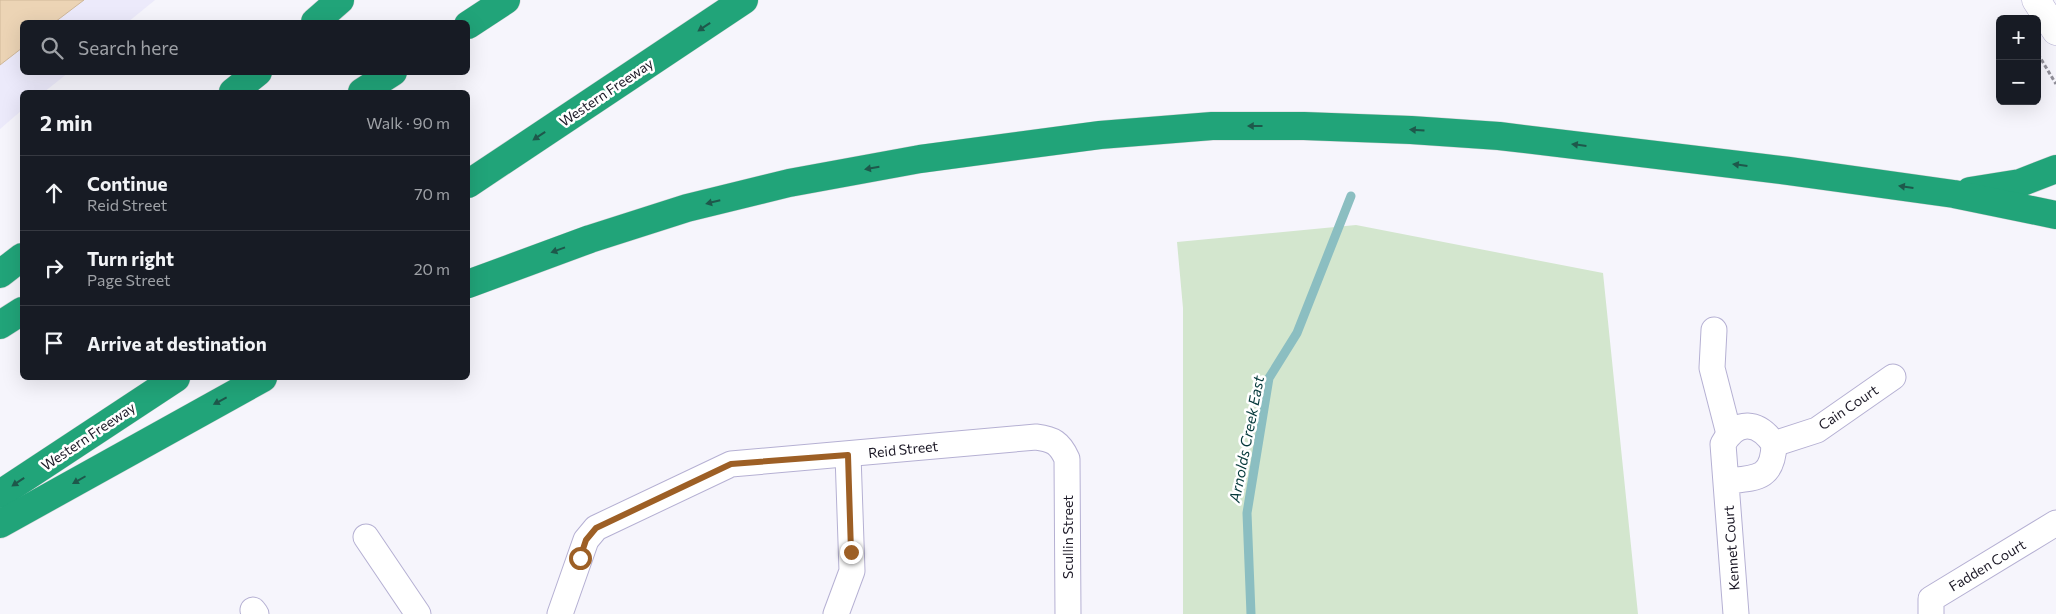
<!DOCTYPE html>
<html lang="en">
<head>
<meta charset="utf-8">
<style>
  :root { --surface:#171b24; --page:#20242c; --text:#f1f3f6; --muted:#9ea1a6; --line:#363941 }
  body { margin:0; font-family:Commissioner,sans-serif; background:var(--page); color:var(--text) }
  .controls { position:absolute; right:15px; top:15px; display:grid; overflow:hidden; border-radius:8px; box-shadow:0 5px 20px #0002 }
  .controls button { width:45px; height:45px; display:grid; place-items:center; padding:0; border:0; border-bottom:1px solid var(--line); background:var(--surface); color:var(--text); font:25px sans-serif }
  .stop { position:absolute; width:15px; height:15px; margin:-11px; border:4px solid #9d5f25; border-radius:50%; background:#fff }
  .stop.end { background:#9d5f25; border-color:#fff; box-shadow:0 1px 5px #0008 }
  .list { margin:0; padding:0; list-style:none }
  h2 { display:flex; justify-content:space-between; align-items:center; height:65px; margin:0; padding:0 20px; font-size:21px }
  h2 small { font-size:16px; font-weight:400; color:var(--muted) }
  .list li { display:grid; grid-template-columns:32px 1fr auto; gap:15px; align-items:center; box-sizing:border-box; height:75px; padding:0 20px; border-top:1px solid var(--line) }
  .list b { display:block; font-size:19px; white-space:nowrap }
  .list p { margin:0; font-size:16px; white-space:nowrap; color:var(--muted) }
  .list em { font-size:16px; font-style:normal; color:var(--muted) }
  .icon { flex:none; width:28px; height:28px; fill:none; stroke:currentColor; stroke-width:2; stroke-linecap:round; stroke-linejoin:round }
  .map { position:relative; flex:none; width:2056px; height:614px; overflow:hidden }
  .search { position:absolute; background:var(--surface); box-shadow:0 5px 20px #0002; left:20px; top:20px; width:450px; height:55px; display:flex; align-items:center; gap:12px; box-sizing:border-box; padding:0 18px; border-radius:8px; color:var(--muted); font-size:19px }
  .panel { position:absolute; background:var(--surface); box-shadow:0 5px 20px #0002; left:20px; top:90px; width:450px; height:290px; border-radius:8px }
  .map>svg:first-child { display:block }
</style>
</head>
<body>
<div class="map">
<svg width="2056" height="614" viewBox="0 0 2056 614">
  <rect width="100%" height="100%" fill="#f6f5fc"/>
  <path fill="#eceafb" d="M0,0H155L128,22H22V72L68,73L44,92H22V110L0,129Z"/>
  <path fill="#d3e6ce" d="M1356,225L1603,273L1638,614H1183V308L1177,242Z"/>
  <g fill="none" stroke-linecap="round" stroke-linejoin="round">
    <path stroke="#8bbec1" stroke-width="9" d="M1251,614L1247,513L1269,378L1297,333L1351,196"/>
  </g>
  <path fill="#ecd4b5" stroke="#cfb899" d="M0,0H84L55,22H22V48L0,65Z"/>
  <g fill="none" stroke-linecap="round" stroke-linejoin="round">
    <defs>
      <g id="minor">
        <path d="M1714,330L1712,368L1729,434"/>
        <path d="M1774,444L1817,430L1893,377"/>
        <path d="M1726,481C1755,478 1773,480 1774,444C1758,421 1737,419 1723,444L1736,614"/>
        <path d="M366,537L418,614"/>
        <path d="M253,610L256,614"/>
        <path d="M560,614L586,540L596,528L731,464L1036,437C1053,439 1060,443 1067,459L1068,614"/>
        <path d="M836,614L852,571L848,455"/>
        <path d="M1931,614V599L2056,523"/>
      </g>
      <path id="secondary" d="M2036,0L2056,31"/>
      <g id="motorway">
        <path d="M315,22L340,0"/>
        <path d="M468,25L506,0"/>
        <path d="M233,92L258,72"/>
        <path d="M362,92L393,72"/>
        <path d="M468,184L744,0"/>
        <path d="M1970,191L2020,183L2056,169"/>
        <path d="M0,274L22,257"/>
        <path d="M468,284L590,239L687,208L789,183L920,159L1100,135L1212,126H1304L1411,130L1499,136L1789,171L1954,194L2056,215"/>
        <path d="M0,325L22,311"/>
        <path d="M0,494L176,378"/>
        <path d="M0,524L263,378"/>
      </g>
    </defs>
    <use href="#minor" stroke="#b5b0d3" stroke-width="27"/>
    <use href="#secondary" stroke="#b5b0d3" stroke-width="29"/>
    <use href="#motorway" stroke="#d2d1d4" stroke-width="29"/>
    <path stroke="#918f99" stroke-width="3" stroke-dasharray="4 2.5" stroke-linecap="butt" d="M2038,54L2056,84"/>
    <use href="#minor" stroke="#fff" stroke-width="25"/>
    <use href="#secondary" stroke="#fff" stroke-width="28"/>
    <use href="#motorway" stroke="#21a479" stroke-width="28"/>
  </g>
  <defs><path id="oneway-solid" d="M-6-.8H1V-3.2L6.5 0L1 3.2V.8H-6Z" transform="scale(1.25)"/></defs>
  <g fill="#1e584b">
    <use href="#oneway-solid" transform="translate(704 27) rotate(146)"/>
    <use href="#oneway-solid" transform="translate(1255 126) rotate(180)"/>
    <use href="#oneway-solid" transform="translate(1417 130) rotate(-176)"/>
    <use href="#oneway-solid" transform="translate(539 136) rotate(146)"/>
    <use href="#oneway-solid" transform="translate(1579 145) rotate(-173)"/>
    <use href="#oneway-solid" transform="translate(1740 165) rotate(-173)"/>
    <use href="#oneway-solid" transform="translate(872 168) rotate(170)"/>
    <use href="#oneway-solid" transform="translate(1906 187) rotate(-172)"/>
    <use href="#oneway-solid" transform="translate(713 202) rotate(166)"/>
    <use href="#oneway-solid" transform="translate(558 250) rotate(160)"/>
    <use href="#oneway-solid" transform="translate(220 401) rotate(152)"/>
    <use href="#oneway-solid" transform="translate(79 480) rotate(150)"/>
    <use href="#oneway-solid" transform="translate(18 482) rotate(146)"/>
  </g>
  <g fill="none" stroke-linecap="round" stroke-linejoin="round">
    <path stroke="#9d5f25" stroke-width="6" d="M580,558L586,540L596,528L731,464L848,455L851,552"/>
  </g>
  <g text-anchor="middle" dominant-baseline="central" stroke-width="5" stroke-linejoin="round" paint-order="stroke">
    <g font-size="14" fill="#1c1926" stroke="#fff">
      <text transform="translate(606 92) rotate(-34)">Western Freeway</text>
      <text transform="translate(1848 407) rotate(-34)">Cain Court</text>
      <text transform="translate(88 436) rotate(-34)">Western Freeway</text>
      <text transform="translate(903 449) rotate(-6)">Reid Street</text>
      <text transform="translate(1067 537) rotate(-90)">Scullin Street</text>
      <text transform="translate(1731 548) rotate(-94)">Kennet Court</text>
      <text transform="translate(1987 565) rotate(-31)">Fadden Court</text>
    </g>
    <g font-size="15" font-style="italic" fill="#05393b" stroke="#fff">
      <text transform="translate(1246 439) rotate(-79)">Arnolds Creek East</text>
    </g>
  </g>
</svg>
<div class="controls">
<button>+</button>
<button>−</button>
</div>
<div class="stop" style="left:580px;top:558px"></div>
<div class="stop end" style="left:851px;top:552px"></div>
<div class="search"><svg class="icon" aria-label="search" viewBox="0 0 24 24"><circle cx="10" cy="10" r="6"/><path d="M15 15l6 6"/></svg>Search here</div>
<section class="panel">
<h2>2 min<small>Walk · 90 m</small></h2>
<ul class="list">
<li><svg class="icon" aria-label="ahead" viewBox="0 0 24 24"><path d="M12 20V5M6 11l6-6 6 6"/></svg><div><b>Continue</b><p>Reid Street</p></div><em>70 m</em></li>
<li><svg class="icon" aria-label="right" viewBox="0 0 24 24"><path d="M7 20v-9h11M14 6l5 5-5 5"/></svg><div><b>Turn right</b><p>Page Street</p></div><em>20 m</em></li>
<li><svg class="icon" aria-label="arrive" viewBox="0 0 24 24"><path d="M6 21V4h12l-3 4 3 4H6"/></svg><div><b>Arrive at destination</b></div></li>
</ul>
</section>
</div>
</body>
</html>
